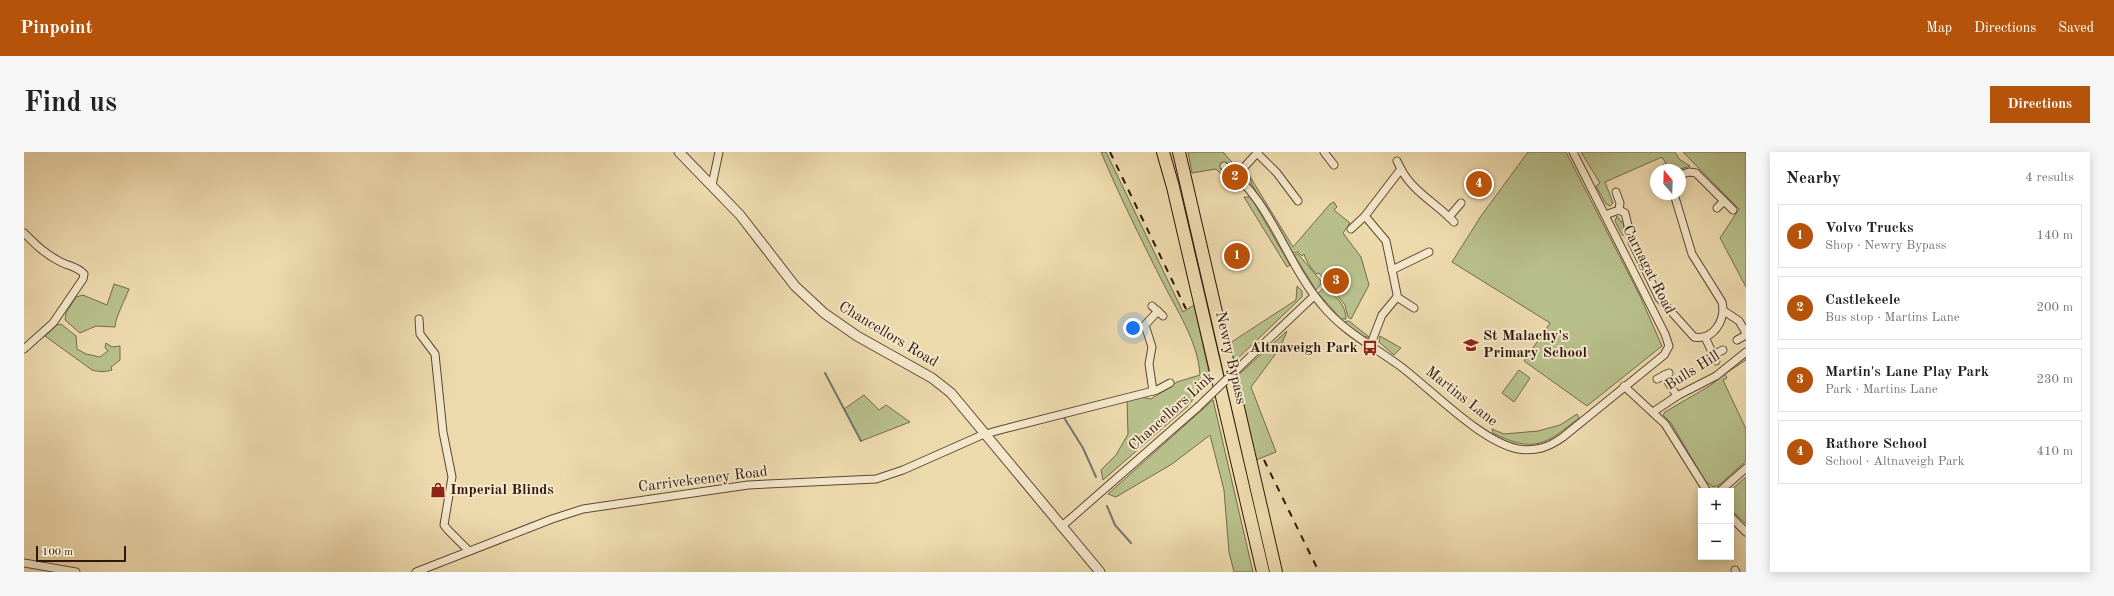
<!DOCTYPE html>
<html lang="en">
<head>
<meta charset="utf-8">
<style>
  :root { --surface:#fff; --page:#f6f6f6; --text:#222; --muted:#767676; --line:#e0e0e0; --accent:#b45309 }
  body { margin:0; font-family:"Old Standard TT",serif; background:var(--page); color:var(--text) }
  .controls { position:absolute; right:12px; bottom:12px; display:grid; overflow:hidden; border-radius:0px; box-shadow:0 2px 10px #0003 }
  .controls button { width:36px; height:36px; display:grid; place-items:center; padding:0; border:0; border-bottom:1px solid var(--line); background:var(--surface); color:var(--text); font:20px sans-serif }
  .compass { position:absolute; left:1626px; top:12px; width:36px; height:36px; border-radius:50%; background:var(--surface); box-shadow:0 2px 10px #0003; rotate:341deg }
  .scale { position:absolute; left:12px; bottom:10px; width:90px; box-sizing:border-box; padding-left:4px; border:2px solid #2f160c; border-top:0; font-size:11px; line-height:14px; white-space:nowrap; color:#2f160c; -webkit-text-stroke:3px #f3e6c9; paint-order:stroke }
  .you { position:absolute; left:1109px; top:176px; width:14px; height:14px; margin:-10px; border:3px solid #fff; border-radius:50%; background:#1a73e8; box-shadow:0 0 0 6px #1a73e833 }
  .badge { display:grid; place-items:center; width:26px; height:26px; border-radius:50%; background:var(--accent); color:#fff; font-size:13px; font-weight:700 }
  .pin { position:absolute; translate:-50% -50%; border:2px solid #fff; box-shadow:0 1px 4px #0006 }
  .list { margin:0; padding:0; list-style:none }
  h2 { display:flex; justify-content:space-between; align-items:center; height:52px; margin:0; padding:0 16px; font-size:17px }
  h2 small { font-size:13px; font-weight:400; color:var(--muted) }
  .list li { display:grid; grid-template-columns:26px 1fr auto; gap:12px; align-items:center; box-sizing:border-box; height:64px; margin:0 8px 8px; padding:0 8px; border:1px solid var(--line); border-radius:0px }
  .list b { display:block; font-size:15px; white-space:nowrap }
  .list p { margin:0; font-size:13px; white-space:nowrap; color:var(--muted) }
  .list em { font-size:13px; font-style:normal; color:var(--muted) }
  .map { position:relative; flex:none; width:1722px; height:420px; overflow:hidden; border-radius:0px }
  header { display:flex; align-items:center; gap:24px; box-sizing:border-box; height:56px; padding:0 20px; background:var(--accent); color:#fff }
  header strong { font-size:19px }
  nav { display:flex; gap:22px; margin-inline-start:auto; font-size:14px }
  .intro { display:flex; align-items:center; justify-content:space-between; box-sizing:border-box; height:96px; padding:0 24px }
  h1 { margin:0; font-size:28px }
  .button { padding:10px 18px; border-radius:0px; background:var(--accent); color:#fff; font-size:14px; font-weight:700 }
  main { display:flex; gap:24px; padding:0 24px }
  aside { flex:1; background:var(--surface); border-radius:0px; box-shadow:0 2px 10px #0003 }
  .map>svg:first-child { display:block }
</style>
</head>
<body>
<header>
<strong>Pinpoint</strong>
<nav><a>Map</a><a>Directions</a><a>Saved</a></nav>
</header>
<div class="intro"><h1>Find us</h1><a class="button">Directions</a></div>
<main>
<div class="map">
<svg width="1722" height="420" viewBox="0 0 1722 420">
  <rect width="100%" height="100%" fill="#ecd9ac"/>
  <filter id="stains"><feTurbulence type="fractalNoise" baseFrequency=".005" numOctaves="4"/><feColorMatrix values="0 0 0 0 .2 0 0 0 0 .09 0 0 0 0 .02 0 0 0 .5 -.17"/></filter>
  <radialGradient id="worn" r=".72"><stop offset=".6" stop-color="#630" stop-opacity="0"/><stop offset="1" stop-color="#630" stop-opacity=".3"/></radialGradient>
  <g fill="#b7bf8a" stroke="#736a4b">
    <path d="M1077,0H1082L1159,160L1170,153L1186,225L1163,255L1079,328L1077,318L1092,303L1104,282L1103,248L1116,245L1127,247L1153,230L1176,223C1174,189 1152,157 1137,127C1116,85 1095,43 1077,0Z"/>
    <path d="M1164,0H1199L1213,16L1209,17L1200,11L1196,14L1211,27L1213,37L1192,17L1168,21Z"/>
    <path d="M1504,0H1542L1616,144L1638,194L1563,254L1500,209L1526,171L1428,110L1457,64Z"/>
    <path d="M1557,0H1651L1655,7L1666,14L1654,18H1646L1638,5L1581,30L1589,51L1586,54L1582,52L1572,34L1576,31Z"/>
    <path d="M1659,0H1722V135L1696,86L1715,57Z"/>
    <path d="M1225,23L1269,95L1306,52L1310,50L1313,55L1310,58L1326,71L1319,81L1337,105L1345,133L1327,167L1324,165L1321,153L1295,121L1293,122C1287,117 1282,109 1280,102L1278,104L1274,100L1269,101L1228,33Z"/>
    <path d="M1220,45H1225L1229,49L1266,113L1263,115Z"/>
    <path d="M1593,64L1597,70L1599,69L1601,84L1598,83L1591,69Z"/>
    <path d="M1274,102L1297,129V132L1292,138L1270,103Z"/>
    <path d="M90,132L105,137C101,148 91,166 91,175L72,174L56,181L41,168L42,161L52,145L59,143L83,153Z"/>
    <path d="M1273,134L1278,139V145L1210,210L1206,191L1272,148Z"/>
    <path d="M1300,136C1310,142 1322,152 1322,167H1317L1294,141Z"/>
    <path d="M1325,169L1345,185H1337L1318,170Z"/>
    <path d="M37,172L52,184L53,197L62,202L76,205L84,199L81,196L82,191L88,195L96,194V208L87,215L88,218C81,220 75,220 68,218L21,184L33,173Z"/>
    <path d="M1263,179L1256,196L1227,235L1252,300L1232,308L1211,226Z"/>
    <path d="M1356,184L1377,196L1370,203L1355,190Z"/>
    <path d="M1722,204V208L1701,222L1703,226L1699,228L1722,277V309L1695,333L1689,335L1681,329L1647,271L1639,263L1641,260L1687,233Z"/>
    <path d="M1495,218L1506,226L1490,250L1478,241Z"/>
    <path d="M840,243L855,258L862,253L886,270L837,289L820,257Z"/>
    <path d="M1189,248L1229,420H1210L1205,400L1200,338L1186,283L1148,312L1092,345L1084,342Z"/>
    <path d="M1553,262L1555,266C1522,292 1510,302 1469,281L1468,277L1480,282L1514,279L1536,273Z"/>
    <path d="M1722,325V372L1707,358L1706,339Z"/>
  </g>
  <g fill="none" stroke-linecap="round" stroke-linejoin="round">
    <g stroke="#727772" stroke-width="2">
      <path d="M801,221L837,289"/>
      <path d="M1039,264L1059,296L1072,325"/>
      <path d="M1083,354L1091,373L1107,391"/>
    </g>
    <defs>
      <g id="minor">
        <path d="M1300,0L1310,13"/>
        <path d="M1233,1L1253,21L1274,49"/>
        <path d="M1373,9L1377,17"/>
        <path d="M1200,14C1247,47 1261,110 1298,153C1320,180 1349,194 1376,214C1408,238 1456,289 1494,297C1512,300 1525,295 1539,285L1640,203L1645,194L1641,182L1549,0"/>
        <path d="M1641,16L1642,18"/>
        <path d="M1213,23L1234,0"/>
        <path d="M1656,23L1665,20L1672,21L1709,58"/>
        <path d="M688,33L695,0"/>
        <path d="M1592,40L1596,51L1595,58"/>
        <path d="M1693,56L1700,49"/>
        <path d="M1581,63L1595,58L1601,61L1608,90L1635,146L1670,185C1690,189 1702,167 1698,150L1668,102L1650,42"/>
        <path d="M1425,65L1437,51"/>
        <path d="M1327,77L1341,64"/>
        <path d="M0,81C11,92 21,102 35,109C43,114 53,114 60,122L59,127L29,171L0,197"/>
        <path d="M1368,118L1405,100"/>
        <path d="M1373,145L1390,156"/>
        <path d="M1128,154L1139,164"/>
        <path d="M1700,159L1715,169L1722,181"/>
        <path d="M395,167L396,182L411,202L419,280L428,325L420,373L424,378L445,399"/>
        <path d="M1681,185L1692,209"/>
        <path d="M1713,188L1722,183"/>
        <path d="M1346,194L1358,163L1373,145V142L1362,89L1341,64L1377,17C1388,39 1413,52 1430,70"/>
        <path d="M1230,201L1290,144"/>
        <path d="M1689,203L1699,198"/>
        <path d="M1640,223L1653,244"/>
        <path d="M1633,227L1645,221"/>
        <path d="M1600,234L1641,272L1683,339"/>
        <path d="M1129,239L1125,212L1128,195L1121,173L1134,159"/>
        <path d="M1629,260L1653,244L1692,224L1722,200"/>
        <path d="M1696,339L1722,316"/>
        <path d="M1707,365L1722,380"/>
        <path d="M1037,375L1174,255"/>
        <path d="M0,411L52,420"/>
        <path d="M1711,418L1712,420"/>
        <path d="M392,420L528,367L559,357L724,333L852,327L879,318L958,283L976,278L1133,238L1146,231"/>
      </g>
      <path id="tertiary" d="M655,0L716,63L771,134L800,161L833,184L908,226L927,241L1076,420"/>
      <g id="trunk">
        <path d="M1139,0L1149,35L1239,420"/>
        <path d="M1155,0L1252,420"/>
      </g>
    </defs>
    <use href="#minor" stroke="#5e4734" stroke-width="9"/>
    <use href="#tertiary" stroke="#5e4734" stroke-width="11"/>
    <use href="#trunk" stroke="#2f160c" stroke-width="14"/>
    <use href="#minor" stroke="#f3e6c9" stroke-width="7"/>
    <use href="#tertiary" stroke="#f3e6c9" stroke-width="9"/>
    <use href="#trunk" stroke="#ecd9ac" stroke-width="12"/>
    <g stroke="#2f160c" stroke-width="2" stroke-dasharray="7 7" stroke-linecap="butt">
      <path d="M1086,0L1162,157"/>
      <path d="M1240,308L1295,420"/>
    </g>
    <defs>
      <path id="minor-bridge" d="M1174,255L1230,201"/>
    </defs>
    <use href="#minor-bridge" stroke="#5e4734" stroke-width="9" stroke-linecap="butt"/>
    <use href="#minor-bridge" stroke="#f3e6c9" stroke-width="7"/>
  </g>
  <defs>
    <symbol id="school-bare" viewBox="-9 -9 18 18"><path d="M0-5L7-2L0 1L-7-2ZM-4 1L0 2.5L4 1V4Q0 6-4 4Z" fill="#8f2418" stroke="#f3e6c9" stroke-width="2.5" paint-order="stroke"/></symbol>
    <symbol id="bus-bare" viewBox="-9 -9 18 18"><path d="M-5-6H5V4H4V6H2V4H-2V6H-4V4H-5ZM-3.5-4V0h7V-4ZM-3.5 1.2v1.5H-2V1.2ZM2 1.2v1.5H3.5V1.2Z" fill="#8f2418" stroke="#f3e6c9" stroke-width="2.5" paint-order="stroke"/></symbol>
    <symbol id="shop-bare" viewBox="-9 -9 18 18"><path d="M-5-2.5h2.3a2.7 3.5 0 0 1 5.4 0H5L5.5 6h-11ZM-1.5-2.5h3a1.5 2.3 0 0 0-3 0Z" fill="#8f2418" stroke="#f3e6c9" stroke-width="2.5" paint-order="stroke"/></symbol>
  </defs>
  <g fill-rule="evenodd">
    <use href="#school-bare" x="1436" y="182" width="22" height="22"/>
    <use href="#bus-bare" x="1335" y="185" width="22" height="22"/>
    <use href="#shop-bare" x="403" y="327" width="22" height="22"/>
  </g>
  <g text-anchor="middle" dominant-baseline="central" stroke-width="4" stroke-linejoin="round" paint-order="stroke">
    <g font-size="15" fill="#2f160c" stroke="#f3e6c9">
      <text transform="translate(1624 118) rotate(63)">Carnagat Road</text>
      <text transform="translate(864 183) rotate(31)">Chancellors Road</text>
      <text transform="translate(1206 206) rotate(77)">Newry Bypass</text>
      <text transform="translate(1669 219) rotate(-32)">Bulls Hill</text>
      <text transform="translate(1437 245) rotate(38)">Martins Lane</text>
      <text transform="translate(1148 260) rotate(-42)">Chancellors Link</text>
      <text transform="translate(679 328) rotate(-7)">Carrivekeeney Road</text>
    </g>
    <g font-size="15" font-weight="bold" fill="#2f160c" stroke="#f3e6c9" text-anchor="start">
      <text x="1459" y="184">St Malachy's<tspan x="1459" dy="17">Primary School</tspan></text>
      <text x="1334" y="196" text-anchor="end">Altnaveigh Park</text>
      <text x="426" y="338">Imperial Blinds</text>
    </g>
  </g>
  <rect width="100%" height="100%" filter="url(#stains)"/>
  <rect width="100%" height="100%" fill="url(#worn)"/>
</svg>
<div class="controls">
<button>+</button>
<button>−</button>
</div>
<svg class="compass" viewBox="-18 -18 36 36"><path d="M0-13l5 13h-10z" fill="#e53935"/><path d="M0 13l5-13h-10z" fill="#767676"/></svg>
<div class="scale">100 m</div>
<div class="you"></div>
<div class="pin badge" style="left:1213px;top:104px">1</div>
<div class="pin badge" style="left:1211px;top:25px">2</div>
<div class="pin badge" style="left:1312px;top:129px">3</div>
<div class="pin badge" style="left:1455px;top:32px">4</div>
</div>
<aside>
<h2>Nearby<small>4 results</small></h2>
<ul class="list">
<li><span class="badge">1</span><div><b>Volvo Trucks</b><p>Shop · Newry Bypass</p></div><em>140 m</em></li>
<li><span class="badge">2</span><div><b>Castlekeele</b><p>Bus stop · Martins Lane</p></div><em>200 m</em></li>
<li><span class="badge">3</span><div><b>Martin's Lane Play Park</b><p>Park · Martins Lane</p></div><em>230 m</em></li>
<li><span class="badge">4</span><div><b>Rathore School</b><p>School · Altnaveigh Park</p></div><em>410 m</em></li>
</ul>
</aside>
</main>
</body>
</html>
